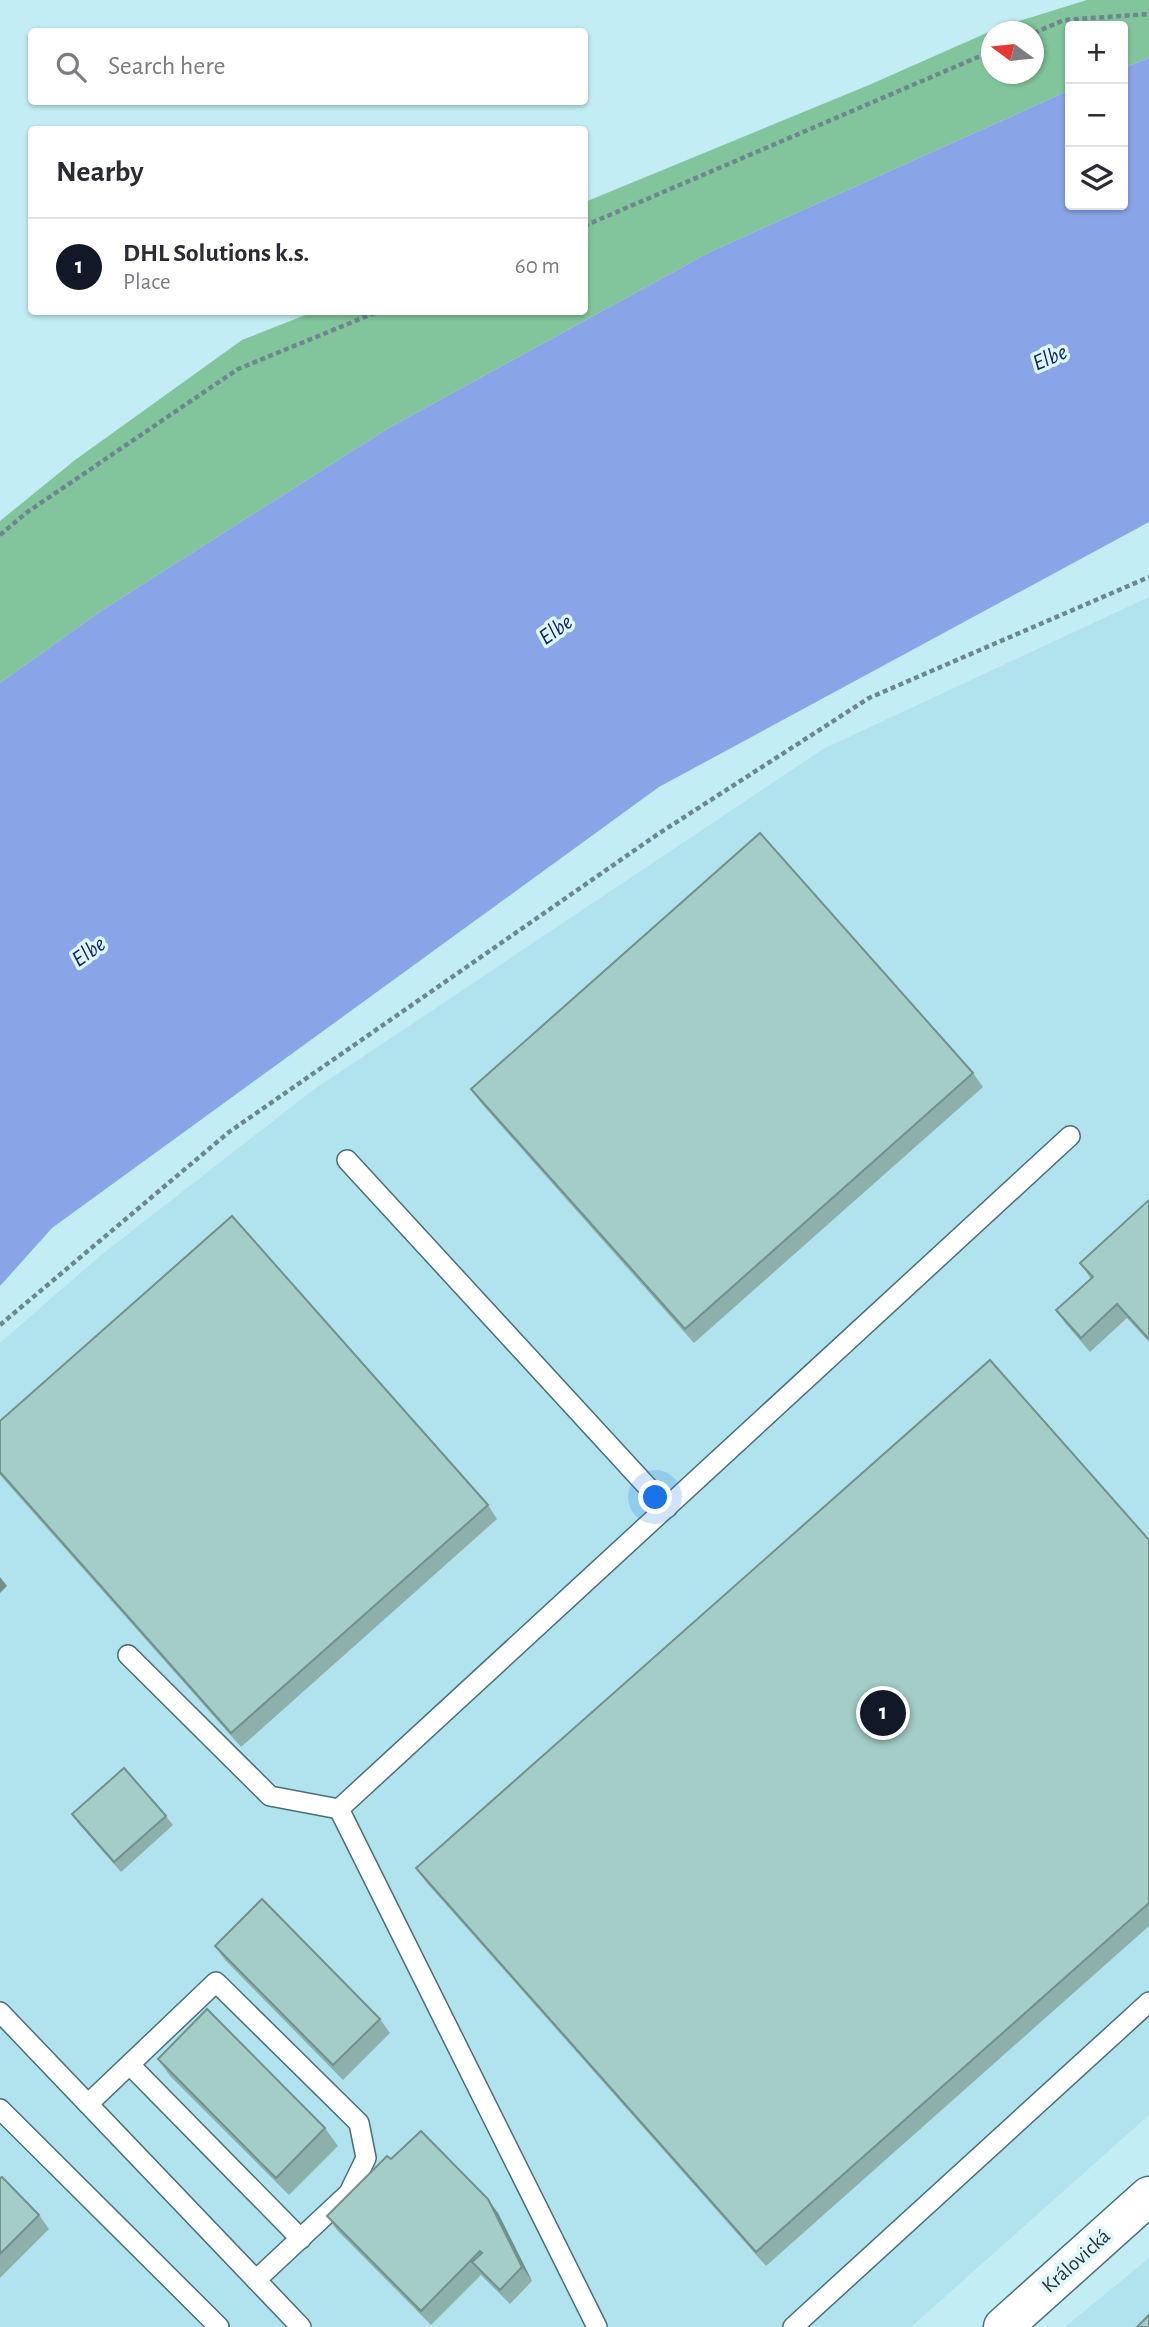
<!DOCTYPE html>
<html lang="en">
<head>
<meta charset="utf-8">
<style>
  :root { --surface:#fff; --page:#f2f2f3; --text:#2b2b33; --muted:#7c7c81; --line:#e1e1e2; --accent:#111827 }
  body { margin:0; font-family:"Alegreya Sans",sans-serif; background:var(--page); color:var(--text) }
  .controls { position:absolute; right:21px; top:21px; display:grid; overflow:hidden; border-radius:7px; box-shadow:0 2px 5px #0004 }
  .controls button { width:63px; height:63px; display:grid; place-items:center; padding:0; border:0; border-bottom:2px solid var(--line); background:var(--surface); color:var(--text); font:35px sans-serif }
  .compass { position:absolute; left:981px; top:21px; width:63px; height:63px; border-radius:50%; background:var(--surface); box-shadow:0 2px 5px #0004; rotate:285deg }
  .you { position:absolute; left:656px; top:1498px; width:24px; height:24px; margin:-18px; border:5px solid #fff; border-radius:50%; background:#1a73e8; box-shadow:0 0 0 10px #1a73e833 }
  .badge { display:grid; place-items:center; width:46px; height:46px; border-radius:50%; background:var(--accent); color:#fff; font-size:23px; font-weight:700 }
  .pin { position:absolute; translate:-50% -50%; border:4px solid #fff; box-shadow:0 2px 7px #0006 }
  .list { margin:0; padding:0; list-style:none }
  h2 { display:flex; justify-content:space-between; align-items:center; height:91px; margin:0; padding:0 28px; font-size:30px }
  h2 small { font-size:23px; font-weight:400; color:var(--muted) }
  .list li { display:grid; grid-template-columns:46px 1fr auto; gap:21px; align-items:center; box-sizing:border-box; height:98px; padding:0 28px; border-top:2px solid var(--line) }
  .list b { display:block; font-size:26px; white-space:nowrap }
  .list p { margin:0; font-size:23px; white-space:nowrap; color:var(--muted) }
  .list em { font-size:23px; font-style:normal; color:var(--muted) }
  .icon { flex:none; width:38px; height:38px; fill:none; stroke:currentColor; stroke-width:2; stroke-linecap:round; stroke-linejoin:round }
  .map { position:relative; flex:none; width:1149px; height:2327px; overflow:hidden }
  .search { position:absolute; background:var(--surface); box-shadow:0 2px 5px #0004; left:28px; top:28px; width:560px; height:77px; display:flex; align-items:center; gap:18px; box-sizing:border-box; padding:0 24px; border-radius:7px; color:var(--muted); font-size:26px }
  .panel { position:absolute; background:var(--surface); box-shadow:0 2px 5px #0004; left:28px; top:126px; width:560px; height:189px; border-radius:7px }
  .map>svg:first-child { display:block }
</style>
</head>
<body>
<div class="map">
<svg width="1149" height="2327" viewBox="0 0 1149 2327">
  <rect width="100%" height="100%" fill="#c3edf5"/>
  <g fill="#b0e3ee">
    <path d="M1149,597V2115L911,2327H0V1343L101,1255L313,1090L823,749Z"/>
    <path d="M1149,2258V2327H1065Z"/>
  </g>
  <path fill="#82c59c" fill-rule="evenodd" d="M1087,0H1149V58L1123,68V26H1070V90L710,252L387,429L101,611L0,683V521L75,460L242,340L313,312H584L585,202L869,85L1000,27ZM992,32H1034V74H992Z"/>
  <path fill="#89a5e7" d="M1149,58V522L659,787L52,1228L0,1286V683L101,611L387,429L710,252L1070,90V205H1123V68Z"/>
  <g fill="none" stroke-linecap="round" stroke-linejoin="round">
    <defs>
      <g id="service">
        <path d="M347,1160L667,1508"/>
        <path d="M128,1655L270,1796L339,1809L1070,1136"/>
        <path d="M339,1809L597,2327"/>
        <path d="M0,2012L301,2327"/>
        <path d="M130,2065L301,2239"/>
        <path d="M88,2104L216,1982L359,2123L366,2158L349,2193L256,2280"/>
        <path d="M0,2109L219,2327"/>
        <path d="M793,2327L1149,2002"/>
      </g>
      <path id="secondary" d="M1003,2327L1149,2196"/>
    </defs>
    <use href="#service" stroke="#497077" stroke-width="22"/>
    <use href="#secondary" stroke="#497077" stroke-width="41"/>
    <g stroke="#6c878d" stroke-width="4.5" stroke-dasharray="5 3.5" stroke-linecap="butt">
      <path d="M1034,33L1064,20L1149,14"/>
      <path d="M584,226L992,51"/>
      <path d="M0,535L26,513L238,369L377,312"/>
      <path d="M0,1325L229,1132L658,834L869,698L1149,577"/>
    </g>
    <use href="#service" stroke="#fff" stroke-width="19"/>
    <use href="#secondary" stroke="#fff" stroke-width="38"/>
  </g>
  <g fill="#8db0ab">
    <path d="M973,1073L983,1087L694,1343L481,1103L471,1089Z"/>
    <path d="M1149,1200V1342L1127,1318L1090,1352L1066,1324L1056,1310L1091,1279L1080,1263Z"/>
    <path d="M0,1421L488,1505L497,1519L241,1747L0,1475Z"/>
    <path d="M1149,1540V1926L766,2266L426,1882L416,1868Z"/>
    <path d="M72,1814L166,1816L173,1825L121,1872L79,1824Z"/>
    <path d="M215,1946L380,2019L390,2033L343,2080L225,1960Z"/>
    <path d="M158,2059L325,2128L338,2146L289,2195L170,2076Z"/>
    <path d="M391,2159L498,2213L532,2281L510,2304L481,2275L431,2325L337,2230L327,2216Z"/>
    <path d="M0,2178L39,2215L49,2229L0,2278Z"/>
  </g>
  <g fill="#73908b">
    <path d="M0,1577L7,1586L0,1593Z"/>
    <path d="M488,2199L498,2213L532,2281L522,2267Z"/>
  </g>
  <g fill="#a4cdc7" stroke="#73908b" stroke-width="2">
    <path d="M760,833L973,1073L685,1329L471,1089Z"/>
    <path d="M1149,1200V1339L1117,1304L1081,1338L1056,1310L1093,1277L1080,1263Z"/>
    <path d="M232,1216L488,1505L231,1733L0,1472V1421Z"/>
    <path d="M990,1360L1149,1540V1903L756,2252L416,1868Z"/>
    <path d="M124,1768L166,1816L114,1862L72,1814Z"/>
    <path d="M262,1899L380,2019L333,2065L215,1946Z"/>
    <path d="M207,2009L325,2128L276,2178L158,2059Z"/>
    <path d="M421,2131L488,2199L522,2267L500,2290L472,2262L482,2253L480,2251L421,2311L327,2216L387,2156L391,2159Z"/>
    <path d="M2,2177L39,2215L0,2254V2178Z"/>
    <path d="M1149,2315V2327H1137Z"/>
  </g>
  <g text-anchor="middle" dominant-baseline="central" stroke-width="7" stroke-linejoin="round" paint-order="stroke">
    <g font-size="21" fill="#233336" stroke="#def7fc">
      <text transform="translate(1076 2261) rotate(-42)">Královická</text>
    </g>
    <g font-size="23" font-style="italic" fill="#112672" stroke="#def7fc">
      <text transform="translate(1050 358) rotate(-23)">Elbe</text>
      <text transform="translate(556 630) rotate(-35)">Elbe</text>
      <text transform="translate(89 952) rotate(-35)">Elbe</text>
    </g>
  </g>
</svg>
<div class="controls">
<button>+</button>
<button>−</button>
<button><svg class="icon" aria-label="layers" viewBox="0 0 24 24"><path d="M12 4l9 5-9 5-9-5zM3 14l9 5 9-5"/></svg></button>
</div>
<svg class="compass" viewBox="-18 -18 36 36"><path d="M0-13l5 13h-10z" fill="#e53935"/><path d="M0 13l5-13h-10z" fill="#7c7c81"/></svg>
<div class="you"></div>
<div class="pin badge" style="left:883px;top:1713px">1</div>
<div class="search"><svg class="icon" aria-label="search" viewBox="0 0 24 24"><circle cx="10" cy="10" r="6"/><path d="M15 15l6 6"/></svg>Search here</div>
<section class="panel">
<h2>Nearby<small></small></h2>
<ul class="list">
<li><span class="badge">1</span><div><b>DHL Solutions k.s.</b><p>Place</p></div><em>60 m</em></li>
</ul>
</section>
</div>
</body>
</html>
